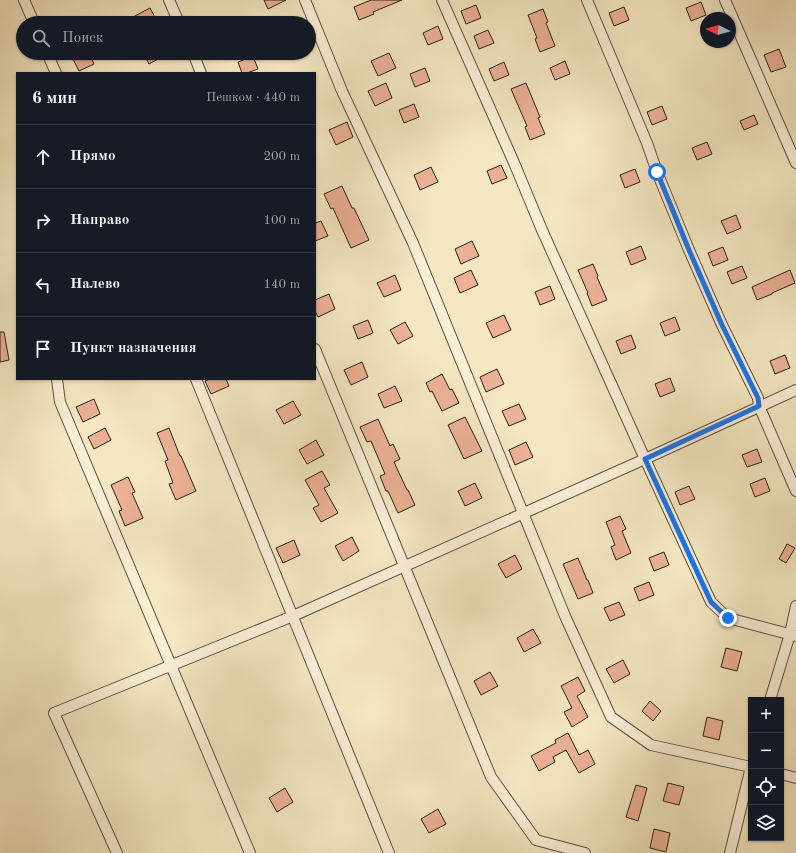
<!DOCTYPE html>
<html lang="ru">
<head>
<meta charset="utf-8">
<style>
  :root { --surface:#171b24; --page:#20242c; --text:#f1f3f6; --muted:#9ea1a6; --line:#363941 }
  body { margin:0; font-family:"Old Standard TT",serif; background:var(--page); color:var(--text) }
  .controls { position:absolute; right:12px; bottom:12px; display:grid; overflow:hidden; border-radius:0px; box-shadow:0 1px 3px #0004 }
  .controls button { width:36px; height:36px; display:grid; place-items:center; padding:0; border:0; border-bottom:1px solid var(--line); background:var(--surface); color:var(--text); font:20px sans-serif }
  .compass { position:absolute; left:700px; top:12px; width:36px; height:36px; border-radius:50%; background:var(--surface); box-shadow:0 1px 3px #0004; rotate:276deg }
  .stop { position:absolute; width:12px; height:12px; margin:-9px; border:3px solid #1a73e8; border-radius:50%; background:#fff }
  .stop.end { background:#1a73e8; border-color:#fff; box-shadow:0 1px 4px #0008 }
  .list { margin:0; padding:0; list-style:none }
  h2 { display:flex; justify-content:space-between; align-items:center; height:52px; margin:0; padding:0 16px; font-size:17px }
  h2 small { font-size:13px; font-weight:400; color:var(--muted) }
  .list li { display:grid; grid-template-columns:26px 1fr auto; gap:12px; align-items:center; box-sizing:border-box; height:64px; padding:0 16px; border-top:1px solid var(--line) }
  .list b { display:block; font-size:15px; white-space:nowrap }
  .list em { font-size:13px; font-style:normal; color:var(--muted) }
  .icon { flex:none; width:22px; height:22px; fill:none; stroke:currentColor; stroke-width:2; stroke-linecap:round; stroke-linejoin:round }
  .map { position:relative; flex:none; width:796px; height:853px; overflow:hidden }
  .search { position:absolute; background:var(--surface); box-shadow:0 1px 3px #0004; left:16px; top:16px; width:300px; height:44px; display:flex; align-items:center; gap:10px; box-sizing:border-box; padding:0 14px; border-radius:22px; color:var(--muted); font-size:15px }
  .panel { position:absolute; background:var(--surface); box-shadow:0 1px 3px #0004; left:16px; top:72px; width:300px; height:308px; border-radius:0px }
  .map>svg:first-child { display:block }
</style>
</head>
<body>
<div class="map">
<svg width="796" height="853" viewBox="0 0 796 853">
  <rect width="100%" height="100%" fill="#f4e7c2"/>
  <filter id="stains"><feTurbulence type="fractalNoise" baseFrequency=".005" numOctaves="4"/><feColorMatrix values="0 0 0 0 .2 0 0 0 0 .09 0 0 0 0 .02 0 0 0 .5 -.17"/></filter>
  <radialGradient id="worn" r=".72"><stop offset=".6" stop-color="#630" stop-opacity="0"/><stop offset="1" stop-color="#630" stop-opacity=".3"/></radialGradient>
  <g fill="#ecb195" stroke="#2c1e18">
    <path d="M264,0H286L268,9Z"/>
    <path d="M371,0H402L373,12L374,14L359,20L354,7Z"/>
    <path d="M701,2L706,15L691,21L686,8Z"/>
    <path d="M476,5L481,18L466,24L461,11Z"/>
    <path d="M624,7L629,20L614,26L609,13Z"/>
    <path d="M150,8L158,23H136L133,17Z"/>
    <path d="M543,9L548,22L546,23L555,46L540,52L535,39L537,38L528,15Z"/>
    <path d="M438,26L443,39L428,45L423,33Z"/>
    <path d="M488,30L494,43L479,49L474,36Z"/>
    <path d="M779,49L786,67L771,72L764,55Z"/>
    <path d="M76,53H89L94,64L79,71L71,55Z"/>
    <path d="M143,53H169L149,64Z"/>
    <path d="M389,53L396,68L378,76L371,61Z"/>
    <path d="M253,56L258,69L247,73H242L238,62Z"/>
    <path d="M565,61L570,74L555,80L550,68Z"/>
    <path d="M504,62L509,75L494,81L489,69Z"/>
    <path d="M425,68L430,81L415,87L410,74Z"/>
    <path d="M386,83L392,98L375,106L368,91Z"/>
    <path d="M526,83L540,117L538,118L545,134L530,140L525,127L527,126L511,89Z"/>
    <path d="M414,104L419,117L404,123L399,110Z"/>
    <path d="M662,106L667,119L652,125L647,112Z"/>
    <path d="M754,115L758,124L744,130L740,121Z"/>
    <path d="M347,122L353,137L336,145L329,130Z"/>
    <path d="M707,142L712,154L697,160L692,148Z"/>
    <path d="M501,165L507,178L492,184L487,171Z"/>
    <path d="M431,167L438,182L420,190L414,175Z"/>
    <path d="M635,169L640,182L625,188L620,175Z"/>
    <path d="M342,186L352,208H354L369,240L351,248L333,208L331,209L324,194Z"/>
    <path d="M736,215L741,228L727,234L721,221Z"/>
    <path d="M321,221L328,236L315,241V223Z"/>
    <path d="M472,241L479,256L461,264L455,249Z"/>
    <path d="M641,246L646,259L631,265L626,252Z"/>
    <path d="M723,247L728,260L713,266L708,253Z"/>
    <path d="M593,264L598,276L597,277L607,300L592,306L587,293H588L578,270Z"/>
    <path d="M742,266L747,278L732,284L727,272Z"/>
    <path d="M471,270L478,285L460,293L454,278Z"/>
    <path d="M790,270L795,283L772,293V294L757,300L752,287Z"/>
    <path d="M395,275L401,290L384,297L377,283Z"/>
    <path d="M550,286L555,299L540,305L535,292Z"/>
    <path d="M329,294L335,309L318,317L315,311V300Z"/>
    <path d="M504,315L511,330L493,338L486,323Z"/>
    <path d="M675,317L680,330L665,336L660,323Z"/>
    <path d="M368,320L373,333L358,339L353,326Z"/>
    <path d="M405,322L413,336L398,344L390,330Z"/>
    <path d="M0,332H4L9,360L0,362Z"/>
    <path d="M631,335L636,348L621,354L616,341Z"/>
    <path d="M785,355L790,368L775,374L770,361Z"/>
    <path d="M362,362L368,377L351,385L344,370Z"/>
    <path d="M497,369L504,384L486,392L480,377Z"/>
    <path d="M442,374L450,390L452,389L459,403L442,411L432,391L430,392L426,383Z"/>
    <path d="M670,378L675,391L660,397L655,384Z"/>
    <path d="M210,379H226L229,386L211,394L205,381Z"/>
    <path d="M395,386L402,401L384,408L378,394Z"/>
    <path d="M94,399L100,414L83,422L76,407Z"/>
    <path d="M293,401L301,415L284,424L276,410Z"/>
    <path d="M519,404L526,419L509,426L502,411Z"/>
    <path d="M465,417L482,451L464,459L448,425Z"/>
    <path d="M378,419L390,446L393,444L400,459L394,462L407,490H408L415,505L398,513L388,491H386L380,476L385,474L371,441L367,442L360,427Z"/>
    <path d="M105,428L111,440L94,449L88,437Z"/>
    <path d="M169,428L180,456H181L196,491L176,500L169,484L173,483L165,461L168,460L157,433Z"/>
    <path d="M316,440L324,455L307,464L299,450Z"/>
    <path d="M526,442L533,457L515,465L509,450Z"/>
    <path d="M757,449L762,462L747,467L742,455Z"/>
    <path d="M322,471L330,485L324,488L338,513L321,522L313,508L319,505L305,480Z"/>
    <path d="M128,477L135,492L132,493L143,518L125,526L119,511L122,510L111,485Z"/>
    <path d="M765,478L770,491L755,497L750,484Z"/>
    <path d="M475,483L482,498L465,506L458,491Z"/>
    <path d="M689,486L695,499L680,505L675,492Z"/>
    <path d="M620,516L626,529L622,531L631,553L616,560L611,547L615,545L606,522Z"/>
    <path d="M352,537L359,551L343,561L335,546Z"/>
    <path d="M294,540L300,555L283,563L276,548Z"/>
    <path d="M787,544L795,548L786,563L779,559Z"/>
    <path d="M664,552L669,565L654,571L649,558Z"/>
    <path d="M515,555L522,569L506,578L498,564Z"/>
    <path d="M578,558L587,580H588L593,593L578,599L563,564Z"/>
    <path d="M649,582L654,595L639,601L634,588Z"/>
    <path d="M619,602L625,615L610,621L604,608Z"/>
    <path d="M533,629L541,643L524,652L517,638Z"/>
    <path d="M726,648L742,652L737,671L721,667Z"/>
    <path d="M623,660L630,674L614,683L606,669Z"/>
    <path d="M490,672L498,686L481,695L474,681Z"/>
    <path d="M578,677L585,691L577,696L588,717L572,727L564,712L572,708L561,686Z"/>
    <path d="M650,701L661,711L653,721L642,711Z"/>
    <path d="M707,717L723,721L719,740L703,736Z"/>
    <path d="M568,733L579,755L588,750L595,764L579,773L566,750L553,757L555,762L539,771L531,756L556,743L555,740Z"/>
    <path d="M668,783L684,787L679,805L663,801Z"/>
    <path d="M636,785L647,788L638,821L626,817Z"/>
    <path d="M285,788L293,802L277,812L269,798Z"/>
    <path d="M438,809L446,824L429,833L421,819Z"/>
    <path d="M654,829L670,833L666,852L650,848Z"/>
  </g>
  <g fill="none" stroke-linecap="round" stroke-linejoin="round">
    <defs>
      <g id="street">
        <path d="M24,0L34,23"/>
        <path d="M169,0L179,23"/>
        <path d="M305,0L342,91L413,243L565,616L611,717L651,745L751,767"/>
        <path d="M442,0L515,165L542,230L645,459L711,602L728,618L796,636"/>
        <path d="M587,0L647,143L657,172L689,250L722,325L758,398L759,406L796,491"/>
        <path d="M725,0L796,163"/>
        <path d="M47,53L56,73"/>
        <path d="M193,53L201,73"/>
        <path d="M315,349L491,777L536,840L585,853"/>
        <path d="M57,379L60,402L250,853"/>
        <path d="M196,379L389,853"/>
        <path d="M770,700L790,634L796,606"/>
        <path d="M781,774L796,778"/>
        <path d="M117,853L54,713L293,616L645,459L796,390"/>
        <path d="M730,853L751,767"/>
      </g>
    </defs>
    <use href="#street" stroke="#5e5042" stroke-width="12"/>
    <use href="#street" stroke="#f8efd7" stroke-width="10"/>
  </g>
  <g fill="none" stroke-linecap="round" stroke-linejoin="round">
    <path stroke="#1a73e8" stroke-width="5" d="M657,172L689,250L722,325L758,398L759,406L645,459L711,602L728,618"/>
  </g>
  <rect width="100%" height="100%" filter="url(#stains)"/>
  <rect width="100%" height="100%" fill="url(#worn)"/>
</svg>
<div class="controls">
<button>+</button>
<button>−</button>
<button><svg class="icon" aria-label="locate" viewBox="0 0 24 24"><circle cx="12" cy="12" r="6"/><path d="M12 2v4M12 18v4M2 12h4M18 12h4"/></svg></button>
<button><svg class="icon" aria-label="layers" viewBox="0 0 24 24"><path d="M12 4l9 5-9 5-9-5zM3 14l9 5 9-5"/></svg></button>
</div>
<svg class="compass" viewBox="-18 -18 36 36"><path d="M0-13l5 13h-10z" fill="#e53935"/><path d="M0 13l5-13h-10z" fill="#9ea1a6"/></svg>
<div class="stop" style="left:657px;top:172px"></div>
<div class="stop end" style="left:728px;top:618px"></div>
<div class="search"><svg class="icon" aria-label="search" viewBox="0 0 24 24"><circle cx="10" cy="10" r="6"/><path d="M15 15l6 6"/></svg>Поиск</div>
<section class="panel">
<h2>6 мин<small>Пешком · 440 m</small></h2>
<ul class="list">
<li><svg class="icon" aria-label="ahead" viewBox="0 0 24 24"><path d="M12 20V5M6 11l6-6 6 6"/></svg><div><b>Прямо</b></div><em>200 m</em></li>
<li><svg class="icon" aria-label="right" viewBox="0 0 24 24"><path d="M7 20v-9h11M14 6l5 5-5 5"/></svg><div><b>Направо</b></div><em>100 m</em></li>
<li><svg class="icon" aria-label="left" viewBox="0 0 24 24"><path d="M17 20v-9H6M10 6l-5 5 5 5"/></svg><div><b>Налево</b></div><em>140 m</em></li>
<li><svg class="icon" aria-label="arrive" viewBox="0 0 24 24"><path d="M6 21V4h12l-3 4 3 4H6"/></svg><div><b>Пункт назначения</b></div></li>
</ul>
</section>
</div>
</body>
</html>
